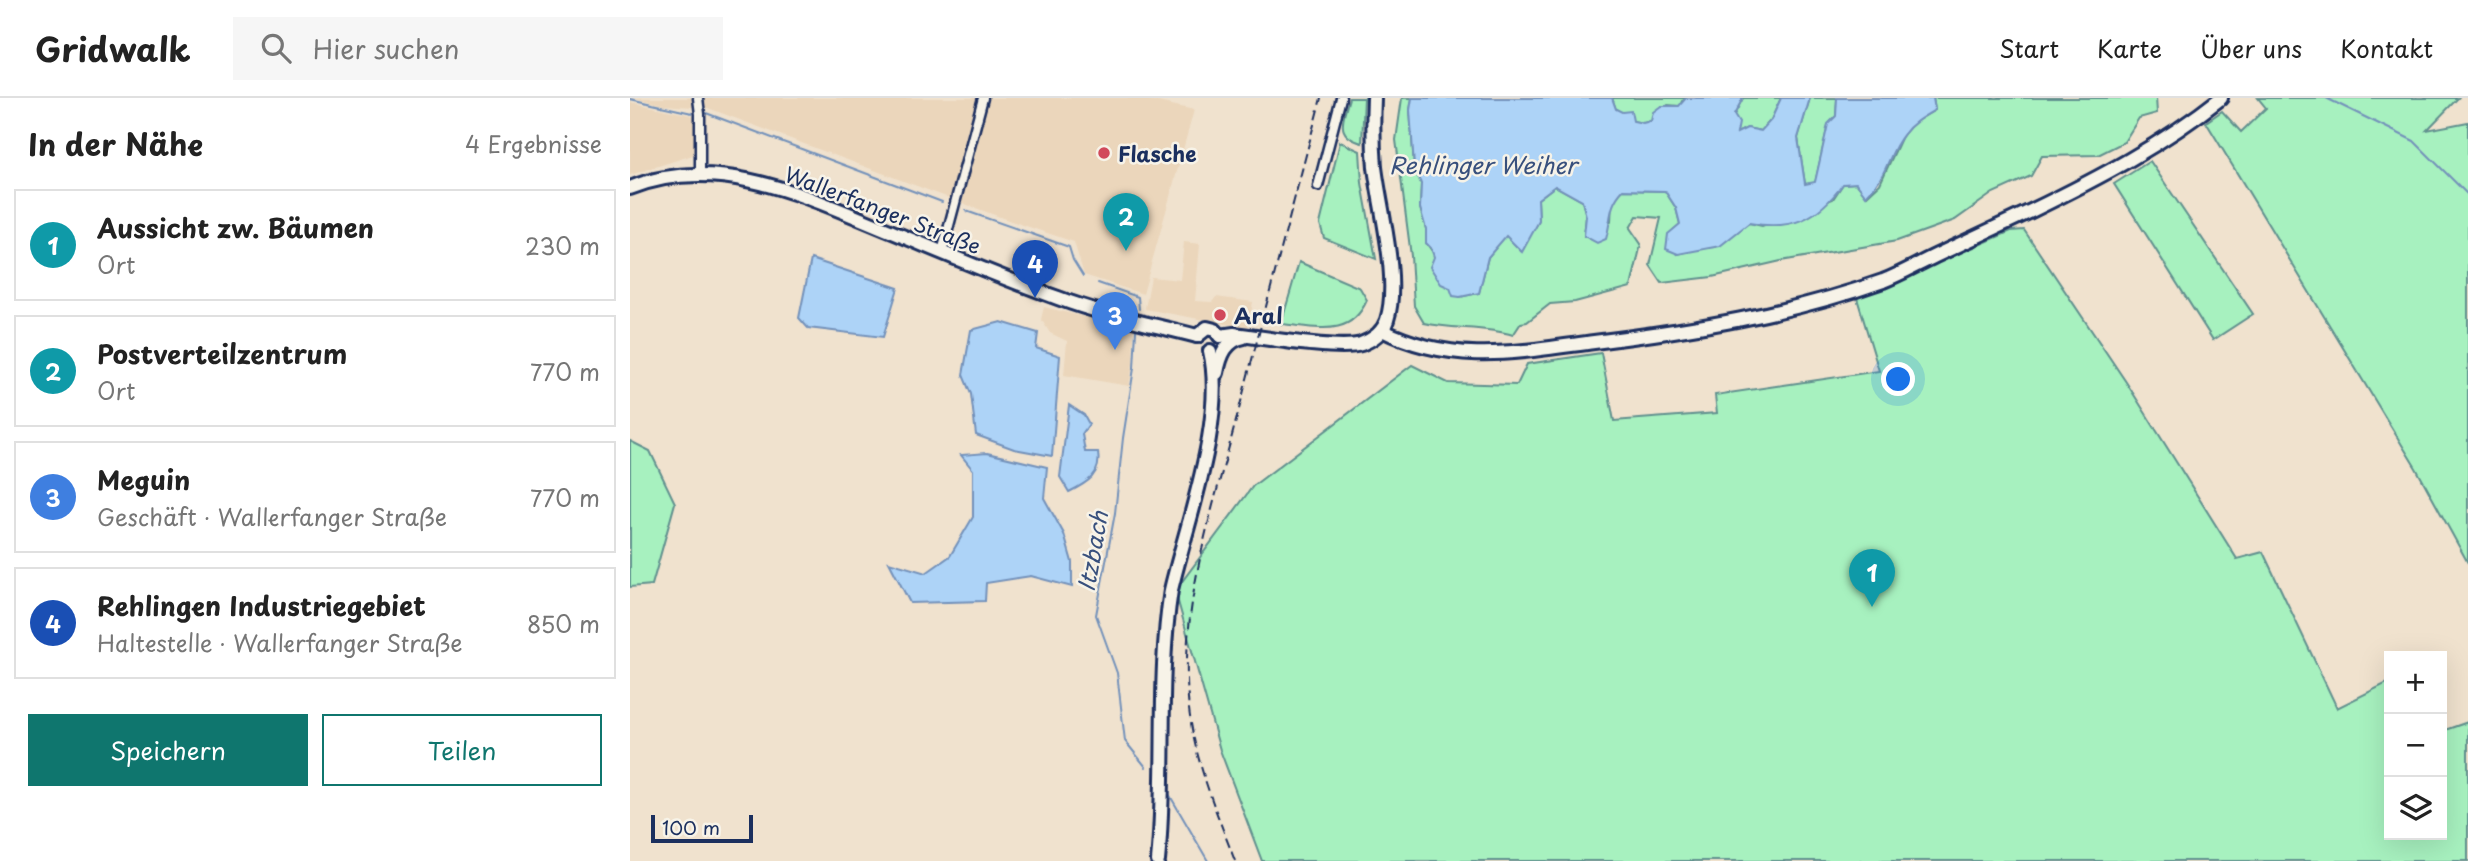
<!DOCTYPE html>
<html lang="de">
<head>
<meta charset="utf-8">
<style>
  :root { --surface:#fff; --page:#f6f6f6; --text:#222; --muted:#767676; --line:#e0e0e0; --accent:#0f766e }
  body { margin:0; font-family:"Playpen Sans",sans-serif; background:var(--page); color:var(--text) }
  .controls { position:absolute; right:21px; bottom:21px; display:grid; overflow:hidden; border-radius:0px; box-shadow:0 7px 28px #0002 }
  .controls button { width:63px; height:63px; display:grid; place-items:center; padding:0; border:0; border-bottom:2px solid var(--line); background:var(--surface); color:var(--text); font:35px sans-serif }
  .scale { position:absolute; left:21px; bottom:18px; width:102px; box-sizing:border-box; padding-left:7px; border:4px solid #1b2f5e; border-top:0; font-size:19px; line-height:24px; white-space:nowrap; color:#1b2f5e; -webkit-text-stroke:5px #f7f3e8; paint-order:stroke }
  .you { position:absolute; left:1269px; top:282px; width:24px; height:24px; margin:-18px; border:5px solid #fff; border-radius:50%; background:#1a73e8; box-shadow:0 0 0 10px #1a73e833 }
  .badge { display:grid; place-items:center; width:46px; height:46px; border-radius:50%; background:var(--accent); color:#fff; font-size:23px; font-weight:700 }
  .pin { position:absolute; translate:-50% -58px; filter:drop-shadow(0 2px 4px #0008) }
  .pin::after { content:''; position:absolute; top:37px; width:24px; height:21px; background:inherit; clip-path:polygon(0 0,100% 0,50% 100%) }
  .list { margin:0; padding:0; list-style:none }
  h2 { display:flex; justify-content:space-between; align-items:center; height:91px; margin:0; padding:0 28px; font-size:30px }
  h2 small { font-size:23px; font-weight:400; color:var(--muted) }
  .list li { display:grid; grid-template-columns:46px 1fr auto; gap:21px; align-items:center; box-sizing:border-box; height:112px; margin:0 14px 14px; padding:0 14px; border:2px solid var(--line); border-radius:0px }
  .list b { display:block; font-size:26px; white-space:nowrap }
  .list p { margin:0; font-size:23px; white-space:nowrap; color:var(--muted) }
  .list em { font-size:23px; font-style:normal; color:var(--muted) }
  .actions { display:flex; gap:14px; padding:21px 28px }
  .actions a { flex:1; padding:16px 0; border:2px solid var(--accent); border-radius:0px; text-align:center; font-size:24px; color:var(--accent) }
  .actions .main { background:var(--accent); color:#fff }
  .icon { flex:none; width:38px; height:38px; fill:none; stroke:currentColor; stroke-width:2; stroke-linecap:round; stroke-linejoin:round }
  .map { position:relative; flex:none; width:1838px; height:763px; overflow:hidden }
  header { display:flex; align-items:center; gap:42px; box-sizing:border-box; height:98px; padding:0 35px; background:var(--surface); border-bottom:2px solid var(--line) }
  header strong { font-size:33px }
  nav { display:flex; gap:38px; margin-inline-start:auto; font-size:24px }
  .search { width:490px; height:63px; background:var(--page); display:flex; align-items:center; gap:18px; box-sizing:border-box; padding:0 24px; border-radius:0px; color:var(--muted); font-size:26px }
  main { display:flex }
  aside { flex:1; background:var(--surface) }
  .map>svg:first-child { display:block }
</style>
</head>
<body>
<header>
<strong>Gridwalk</strong>
<div class="search"><svg class="icon" aria-label="search" viewBox="0 0 24 24"><circle cx="10" cy="10" r="6"/><path d="M15 15l6 6"/></svg>Hier suchen</div>
<nav><a>Start</a><a>Karte</a><a>Über uns</a><a>Kontakt</a></nav>
</header>
<main>
<aside>
<h2>In der Nähe<small>4 Ergebnisse</small></h2>
<ul class="list">
<li><span class="badge" style="background:#0f9aa8">1</span><div><b>Aussicht zw. Bäumen</b><p>Ort</p></div><em>230 m</em></li>
<li><span class="badge" style="background:#0f9aa8">2</span><div><b>Postverteilzentrum</b><p>Ort</p></div><em>770 m</em></li>
<li><span class="badge" style="background:#3f7fe0">3</span><div><b>Meguin</b><p>Geschäft · Wallerfanger Straße</p></div><em>770 m</em></li>
<li><span class="badge" style="background:#1a4fb4">4</span><div><b>Rehlingen Industriegebiet</b><p>Haltestelle · Wallerfanger Straße</p></div><em>850 m</em></li>
</ul>
<div class="actions"><a class="main">Speichern</a><a>Teilen</a></div>
</aside>
<div class="map">
<svg width="1838" height="763" viewBox="0 0 1838 763">
  <rect width="100%" height="100%" fill="#f0e2ce"/>
  <filter id="ink" filterUnits="userSpaceOnUse"><feTurbulence type="fractalNoise" baseFrequency=".0143" numOctaves="2"/><feDisplacementMap in="SourceGraphic" scale="14" xChannelSelector="R" yChannelSelector="G"/><feConvolveMatrix kernelMatrix="1 2 1 2 8 2 1 2 1" color-interpolation-filters="sRGB"/></filter>
  <g filter="url(#ink)">
    <g fill="#ebd6bb">
      <path d="M5,0H510L564,12L513,196L454,177L444,144L378,122L78,10L33,7Z"/>
      <path d="M0,4L65,18V38L63,57L0,77Z"/>
      <path d="M554,144L570,146L565,203L582,204L586,199L623,204L618,230L515,211L521,179L550,182Z"/>
      <path d="M414,209L504,231L503,266L499,288L434,277L437,243L420,235L411,221Z"/>
    </g>
    <g fill="#a7f1bf" stroke="#61908e" stroke-width="2">
      <path d="M719,0H734L732,45C704,37 713,22 719,0Z"/>
      <path d="M772,0H782L780,12L784,68L791,86L790,110L796,131V145C811,161 813,184 830,199L849,195L858,159L876,137L891,153L909,123L908,101L925,88L952,103L956,118L954,138L981,124L982,103L993,92L1035,93L1046,110L1050,126L1039,136L1048,156L1067,151L1119,125L1132,128L1203,101L1213,86L1226,85L1237,98L1250,86L1272,38L1283,25L1305,12L1303,0H1526L1527,15L1509,20L1494,44L1468,57L1412,58L1401,78L1363,95L1325,122L1267,143L1151,163L1082,179L1032,185L1020,167L1031,120L1007,118L1000,130L1011,146L1001,189L945,204L920,206L897,224L891,225L883,237C854,228 824,232 794,225L784,208L781,158L766,42Z"/>
      <path d="M982,0H1060L1052,3L1050,8L1038,7L1021,23L1013,25L1003,23L986,11Z"/>
      <path d="M1113,0H1151L1141,22L1131,33L1117,30L1107,35L1104,17Z"/>
      <path d="M1180,0H1207L1206,18L1198,27L1185,85L1175,86L1168,40Z"/>
      <path d="M1628,0H1828L1797,32L1838,24V465L1786,370L1576,24L1592,13L1611,34L1636,10Z"/>
      <path d="M710,44L730,53L732,85L746,161L694,140L690,126Z"/>
      <path d="M1520,63L1623,216L1583,242L1484,86Z"/>
      <path d="M1394,132L1496,284L1607,461L1633,454L1707,610L1759,584V737H1812V633L1838,624V763H632L590,652L545,493L623,388L782,267L818,285L887,287L897,266L971,255L984,323L1087,315L1085,297L1249,273L1227,200L1381,133Z"/>
      <path d="M669,164L730,190L737,202C720,241 687,229 651,226Z"/>
      <path d="M0,343L20,353L45,405L22,487L0,489Z"/>
    </g>
    <g fill="#add3f7" stroke="#7391ba" stroke-width="2">
      <path d="M782,0H982L986,11L992,14L1001,13L1003,23L1013,25L1021,23L1023,14L1031,8H1049L1056,0H1113L1104,17L1109,25L1107,35L1117,30L1131,33L1141,22L1151,0H1180L1168,40L1175,86L1185,84L1198,26L1206,18L1207,0H1303L1305,12C1293,19 1282,25 1274,36C1257,57 1259,76 1236,98L1226,85L1213,86C1188,121 1162,133 1119,125L1090,148L1048,156L1036,151L1038,136L1050,126L1046,110L1035,93L993,92C978,108 982,120 976,141L967,145L954,138L956,118L952,103L925,88L908,101L909,123L892,154L876,138L858,159L849,195L830,199L823,198L820,190L811,186L800,169L804,159L801,150L796,145V131L790,110L791,86L784,68L780,12Z"/>
      <path d="M181,161L268,190L253,239L178,230L169,220Z"/>
      <path d="M371,224L408,235L406,250L430,258L422,358L384,351L346,337L341,296L333,277L341,232Z"/>
      <path d="M439,307L454,317L459,326L452,336L455,354H468C472,377 457,385 439,394L430,379Z"/>
      <path d="M357,355L417,369L414,400L434,436L442,464V489L401,478L356,485L355,503L280,505L259,464L296,475L320,458L343,419V372L331,357Z"/>
    </g>
    <g fill="none" stroke-linecap="round" stroke-linejoin="round">
      <g stroke="#7391ba" stroke-width="2">
        <path d="M1696,0L1784,43L1838,97"/>
        <path d="M0,1L62,15"/>
        <path d="M76,15L312,104"/>
        <path d="M336,113L439,149L443,162L453,178"/>
        <path d="M468,185L508,199L509,211"/>
        <path d="M506,232L504,270L493,340L485,415L466,517L487,575L495,643L516,669"/>
        <path d="M539,696L578,763"/>
      </g>
      <defs>
        <g id="minor">
          <path d="M68,0L70,16V76"/>
          <path d="M688,88L711,0"/>
          <path d="M312,154L353,0"/>
        </g>
        <g id="secondary">
          <path d="M0,90C88,54 179,100 260,133C316,156 372,180 428,200C473,217 521,226 567,238"/>
          <path d="M752,232C823,268 889,254 964,244C1061,232 1160,216 1253,183C1271,176 1288,166 1305,158C1337,143 1369,128 1401,113C1469,80 1532,47 1591,0"/>
          <path d="M567,238L577,230L585,232L590,238"/>
          <path d="M590,238L604,236C629,239 710,253 731,246C742,242 753,234 757,222C770,182 750,111 745,69C743,46 743,23 744,0"/>
          <path d="M587,275C590,258 596,242 614,239"/>
          <path d="M528,763C537,673 527,582 541,492C557,423 596,322 580,253"/>
        </g>
      </defs>
      <use href="#minor" stroke="#1b2f5e" stroke-width="13"/>
      <use href="#secondary" stroke="#1b2f5e" stroke-width="18"/>
      <use href="#minor" stroke="#f7f3e8" stroke-width="8"/>
      <use href="#secondary" stroke="#f7f3e8" stroke-width="12"/>
      <path stroke="#1b2f5e" stroke-width="2" stroke-dasharray="10 5" stroke-linecap="butt" d="M605,763C586,713 565,664 559,611C548,511 582,414 607,319C635,212 663,106 691,0"/>
    </g>
  </g>
  <g fill="#d1495b" stroke="#f7f3e8" stroke-width="2.5">
    <circle cx="474" cy="55" r="7"/>
    <circle cx="590" cy="217" r="7"/>
  </g>
  <g text-anchor="middle" dominant-baseline="central" stroke-width="5" stroke-linejoin="round" paint-order="stroke">
    <g font-size="21" font-weight="bold" fill="#1b2f5e" stroke="#f7f3e8" text-anchor="start">
      <text x="488" y="55">Flasche</text>
      <text x="604" y="217">Aral</text>
    </g>
    <g font-size="21" fill="#1b2f5e" stroke="#f7f3e8">
      <text transform="translate(253 111) rotate(21)">Wallerfanger Straße</text>
    </g>
    <g font-size="23" font-style="italic" fill="#38507d" stroke="#f7f3e8">
      <text x="853" y="66">Rehlinger Weiher</text>
      <text transform="translate(462 453) rotate(-80)">Itzbach</text>
    </g>
  </g>
</svg>
<div class="controls">
<button>+</button>
<button>−</button>
<button><svg class="icon" aria-label="layers" viewBox="0 0 24 24"><path d="M12 4l9 5-9 5-9-5zM3 14l9 5 9-5"/></svg></button>
</div>
<div class="scale">100 m</div>
<div class="you"></div>
<div class="pin badge" style="left:1242px;top:509px;background:#0f9aa8">1</div>
<div class="pin badge" style="left:496px;top:153px;background:#0f9aa8">2</div>
<div class="pin badge" style="left:485px;top:252px;background:#3f7fe0">3</div>
<div class="pin badge" style="left:405px;top:200px;background:#1a4fb4">4</div>
</div>
</main>
</body>
</html>
